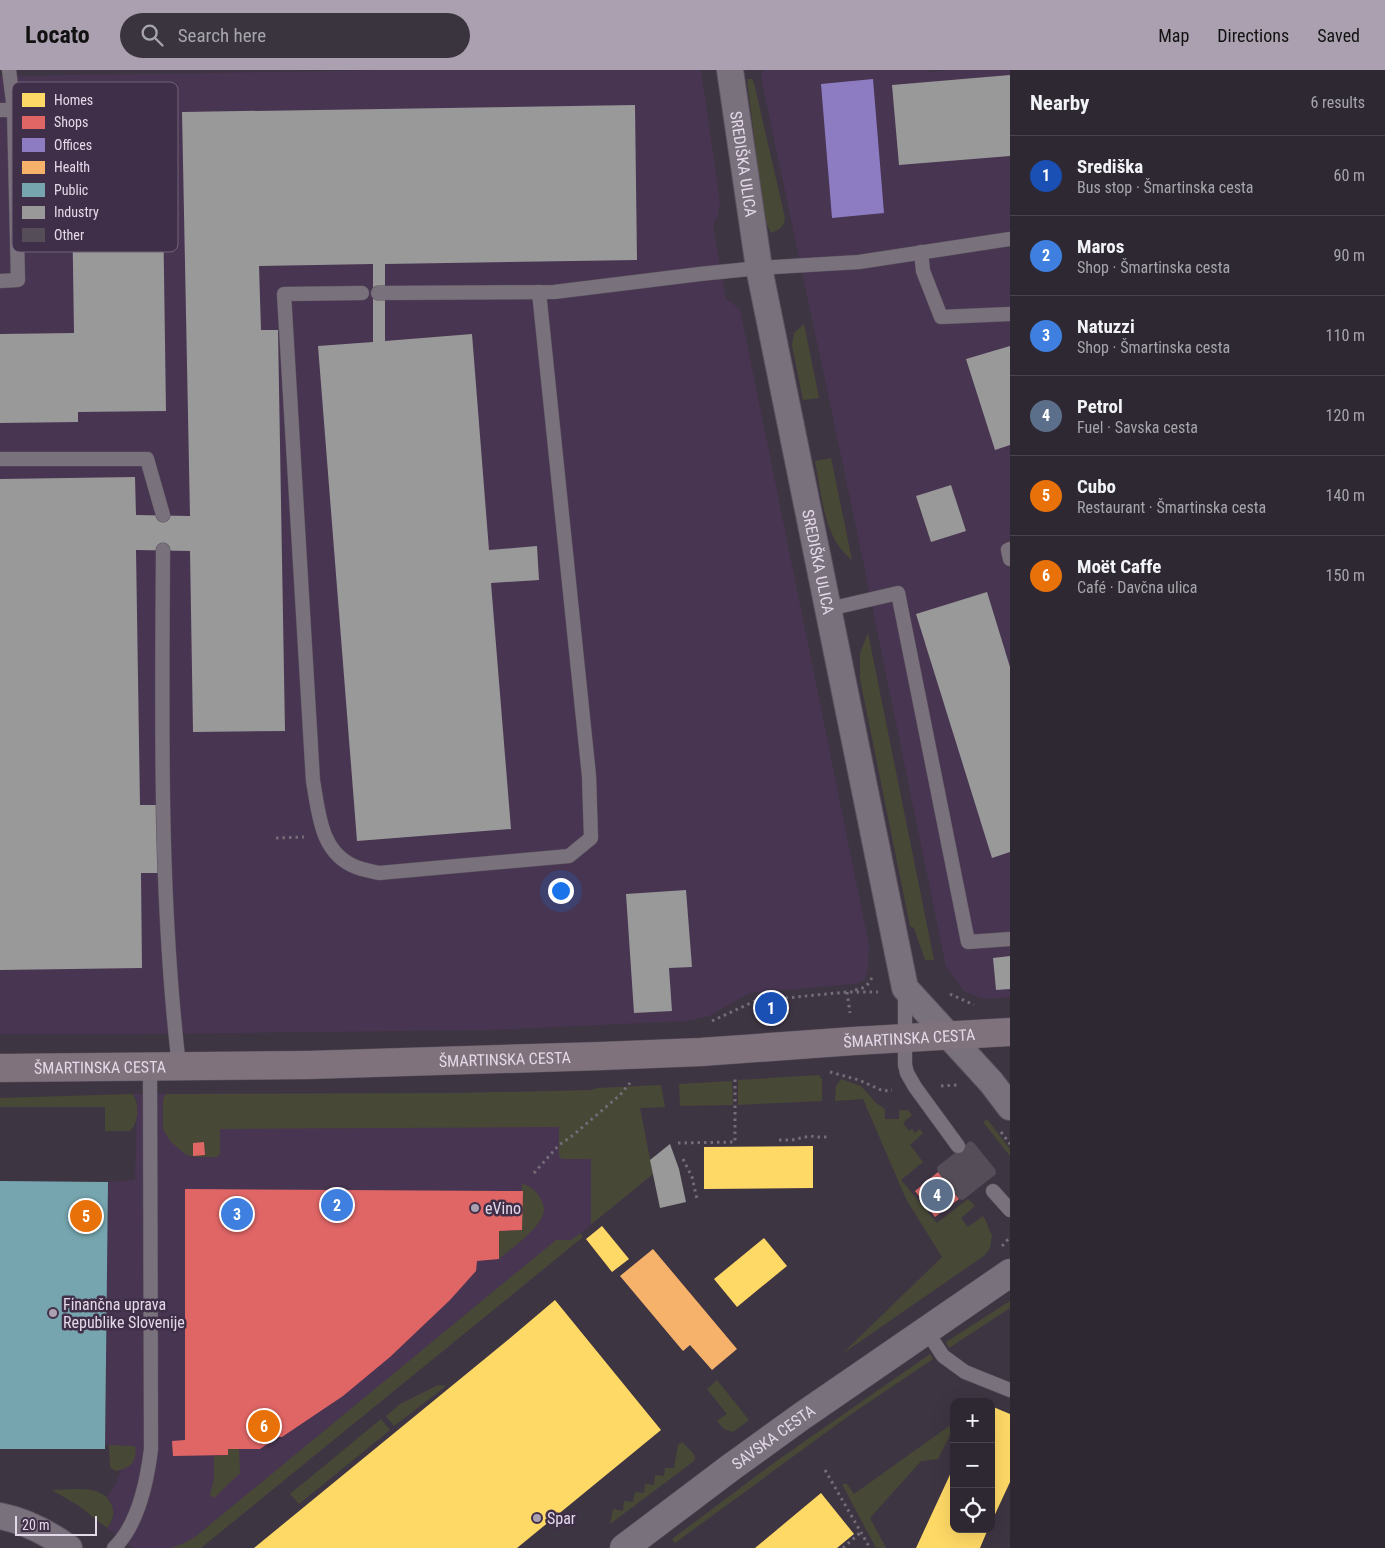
<!DOCTYPE html>
<html lang="en">
<head>
<meta charset="utf-8">
<style>
  :root { --surface:#2e2832; --page:#3a343e; --text:#f1f3f6; --muted:#a7a6ac; --line:#49444d; --accent:#aaa0af }
  body { margin:0; font-family:"Roboto Condensed",sans-serif; background:var(--page); color:var(--text) }
  .controls { position:absolute; right:15px; bottom:15px; display:grid; overflow:hidden; border-radius:10px; box-shadow:0 5px 20px #0002 }
  .controls button { width:45px; height:45px; display:grid; place-items:center; padding:0; border:0; border-bottom:1px solid var(--line); background:var(--surface); color:var(--text); font:25px sans-serif }
  .scale { position:absolute; left:15px; bottom:12px; width:82px; box-sizing:border-box; padding-left:5px; border:2px solid #e4d9e9; border-top:0; font-size:14px; line-height:18px; white-space:nowrap; color:#e4d9e9; -webkit-text-stroke:4px #402f48; paint-order:stroke }
  .you { position:absolute; left:560px; top:820px; width:18px; height:18px; margin:-12px; border:4px solid #fff; border-radius:50%; background:#1a73e8; box-shadow:0 0 0 8px #1a73e833 }
  .badge { display:grid; place-items:center; width:32px; height:32px; border-radius:50%; background:var(--accent); color:#fff; font-size:16px; font-weight:700 }
  .pin { position:absolute; translate:-50% -50%; border:2px solid #fff; box-shadow:0 1px 5px #0006 }
  .list { margin:0; padding:0; list-style:none }
  h2 { display:flex; justify-content:space-between; align-items:center; height:65px; margin:0; padding:0 20px; font-size:21px }
  h2 small { font-size:16px; font-weight:400; color:var(--muted) }
  .list li { display:grid; grid-template-columns:32px 1fr auto; gap:15px; align-items:center; box-sizing:border-box; height:80px; padding:0 20px; border-top:1px solid var(--line) }
  .list b { display:block; font-size:19px; white-space:nowrap }
  .list p { margin:0; font-size:16px; white-space:nowrap; color:var(--muted) }
  .list em { font-size:16px; font-style:normal; color:var(--muted) }
  .icon { flex:none; width:28px; height:28px; fill:none; stroke:currentColor; stroke-width:2; stroke-linecap:round; stroke-linejoin:round }
  .map { position:relative; flex:none; width:1010px; height:1478px; overflow:hidden }
  header { display:flex; align-items:center; gap:30px; box-sizing:border-box; height:70px; padding:0 25px; background:var(--accent); color:#111 }
  header strong { font-size:24px }
  nav { display:flex; gap:28px; margin-inline-start:auto; font-size:18px }
  .search { width:350px; height:45px; background:var(--page); display:flex; align-items:center; gap:12px; box-sizing:border-box; padding:0 18px; border-radius:28px; color:var(--muted); font-size:19px }
  main { display:flex }
  aside { flex:1; background:var(--surface) }
  .map>svg:first-child { display:block }
</style>
</head>
<body>
<header>
<strong>Locato</strong>
<div class="search"><svg class="icon" aria-label="search" viewBox="0 0 24 24"><circle cx="10" cy="10" r="6"/><path d="M15 15l6 6"/></svg>Search here</div>
<nav><a>Map</a><a>Directions</a><a>Saved</a></nav>
</header>
<main>
<div class="map">
<svg width="1010" height="1478" viewBox="0 0 1010 1478">
  <rect width="100%" height="100%" fill="#3e3542"/>
  <g fill="#483551">
    <path d="M397,0H701L720,132L718,144L713,156L726,229L740,239L869,875L868,898L865,909L859,913L853,914L750,923L709,946L686,951L490,960L146,964H0V6Z"/>
    <path d="M763,0H929V2L951,0H1010V927L984,929L965,922L946,897L851,433L761,8Z"/>
    <path d="M636,1017L653,1104L581,1163L583,1167L201,1478H133L107,1458L111,1453L114,1443L111,1433L107,1427L115,1415L121,1401H115L110,1397L109,1375L105,1374L108,1112L135,1110L137,1032L135,1027L132,1024L460,1023L591,1020L597,1018Z"/>
  </g>
  <g fill="#484836">
    <path d="M747,9H752L754,13L785,148C784,157 779,160 771,163L767,155L759,106Z"/>
    <path d="M804,254L819,328L803,330L792,275L794,263Z"/>
    <path d="M831,388L852,490C823,468 822,424 815,391Z"/>
    <path d="M868,563L934,890H925L914,858L910,856L860,609V583Z"/>
    <path d="M819,1005L822,1009V1031L738,1035V1010Z"/>
    <path d="M841,1009L861,1016L876,1033L885,1039V1049H899V1040H908L912,1045L903,1053L909,1061L912,1059L915,1063L920,1059L923,1063L910,1075L923,1092L901,1110L937,1153L968,1129L975,1136L961,1148L968,1157L983,1146C988,1153 988,1159 992,1165L990,1178L985,1185L842,1284L942,1187L906,1129L863,1029L835,1031L836,1016Z"/>
    <path d="M732,1011L733,1035L680,1036L679,1014Z"/>
    <path d="M661,1015L665,1037L640,1038L653,1104L593,1153H591V1089H562L559,1086V1057L220,1059V1084L217,1087H196L186,1085L171,1072L163,1059V1031L164,1026L167,1024L460,1023L591,1020L597,1018Z"/>
    <path d="M132,1024C140,1031 139,1056 129,1061H105V1037H0V1028Z"/>
    <path d="M987,1049L1010,1079V1086L983,1052Z"/>
    <path d="M522,1113C531,1117 536,1120 540,1128C542,1132 544,1136 544,1139C544,1157 511,1178 499,1189V1161L522,1160Z"/>
    <path d="M581,1163L583,1167L201,1478H170L182,1474L195,1467L556,1170H571Z"/>
    <path d="M1010,1231V1238L949,1278L946,1272Z"/>
    <path d="M930,1284L933,1289L850,1345L675,1473L672,1469L775,1392Z"/>
    <path d="M717,1310L749,1350L733,1362L724,1359L717,1351L727,1344L707,1319Z"/>
    <path d="M438,1315L446,1316L394,1356L386,1346L400,1334Z"/>
    <path d="M381,1349L390,1360L299,1434L290,1424Z"/>
    <path d="M954,1350V1357L938,1389L921,1391L870,1448L886,1478H876L843,1416V1414H847L854,1424L952,1354Z"/>
    <path d="M682,1372L694,1384L695,1389L694,1391L610,1454L613,1439L623,1441L624,1431L633,1432L635,1422L644,1423L645,1414L654,1415L655,1405L664,1406L665,1398H674L678,1375Z"/>
    <path d="M109,1375L135,1376C138,1392 129,1399 115,1401L110,1397Z"/>
    <path d="M228,1379H239L240,1403L214,1428L210,1425L214,1409V1386L228,1385Z"/>
    <path d="M52,1420C71,1420 104,1413 112,1436C115,1444 112,1452 107,1458L79,1436Z"/>
  </g>
  <g fill="#ffd966">
    <path d="M813,1076V1118L704,1119V1077Z"/>
    <path d="M602,1156L629,1189L612,1202L586,1169Z"/>
    <path d="M764,1168L787,1196L737,1237L714,1209Z"/>
    <path d="M555,1230L661,1360L517,1478H254L509,1269Z"/>
    <path d="M991,1336L1010,1344V1412L991,1453Z"/>
    <path d="M954,1396V1459H988L980,1478H916Z"/>
    <path d="M821,1423L854,1464L837,1478H755Z"/>
  </g>
  <g fill="#e06666">
    <path d="M204,1072L205,1085L193,1086V1073Z"/>
    <path d="M938,1102L959,1129L935,1147L915,1121Z"/>
    <path d="M185,1119L523,1121L522,1160L499,1161V1189L477,1191L476,1201L450,1230L390,1287L343,1326L282,1367H278L260,1379H228V1385L173,1386L172,1371L185,1370Z"/>
  </g>
  <path fill="#8e7cc3" d="M873,9L884,143L832,148L821,14Z"/>
  <path fill="#f6b26b" d="M653,1179L737,1279L712,1300L690,1275L683,1281L620,1206Z"/>
  <path fill="#76a5af" d="M0,1111L108,1112L105,1379H0Z"/>
  <g fill="#999">
    <path d="M1010,5V86L899,95L892,15Z"/>
    <path d="M635,35L637,190L385,194V271L472,264L489,480L537,476L539,510L491,513L511,759L357,771L318,276L373,272V194L259,196L261,260H278L285,661L193,662L190,481L136,480L140,735H161L162,803H141L142,898L0,900V409L135,407L136,445L190,446L182,42Z"/>
    <path d="M162,65L166,341L78,342V352L0,353V264L74,263L71,66Z"/>
    <path d="M1010,276V375L995,380L966,289Z"/>
    <path d="M951,415L966,461L931,472L916,426Z"/>
    <path d="M987,522L1010,597V782L992,788L916,544Z"/>
    <path d="M686,820L692,897L669,898L672,941L634,943L626,824Z"/>
    <path d="M1010,886V919L996,920L993,888Z"/>
    <path d="M670,1074L679,1099L686,1132L660,1138L650,1090Z"/>
  </g>
  <path fill="#554e58" d="M970,1071L974,1073L995,1099L996,1104L963,1130L959,1129L938,1102L937,1097Z"/>
  <g fill="none" stroke-linecap="round" stroke-linejoin="round">
    <defs>
      <g id="service">
        <path d="M9,0L14,40L150,39"/>
        <path d="M0,40H14L18,210L0,211"/>
        <path d="M921,182L923,201L941,247L1010,244"/>
        <path d="M362,223L284,224L313,711C319,743 320,783 356,797C363,800 372,801 379,803L569,786L591,768L589,706L539,222"/>
        <path d="M378,223L554,222L700,204L759,198L859,192L1010,169"/>
        <path d="M0,389H147L163,445"/>
        <path d="M1010,479L1008,480L1010,489"/>
        <path d="M163,480C162,652 159,825 179,996"/>
        <path d="M829,539L898,523L968,872L1010,869"/>
        <path d="M905,920V995L907,1003L915,1017L958,1076"/>
        <path d="M993,1121L1010,1140"/>
        <path d="M926,1260L943,1286L965,1302L1010,1320"/>
        <path d="M114,1478C138,1455 147,1412 151,1379L150,997"/>
      </g>
      <g id="minor">
        <path id="s1" d="M730,0L759,198L905,918L991,1012L1010,1037"/>
        <path d="M0,1446C25,1451 48,1463 69,1478"/>
      </g>
      <g id="tertiary">
        <path id="s2" d="M624,1478L730,1398L802,1346L1010,1203"/>
      </g>
      <g id="primary">
        <path id="s3" d="M0,998L308,995L602,986L701,982L854,971L1010,962"/>
      </g>
    </defs>
    <use href="#service" stroke="#5b525f" stroke-width="15"/>
    <use href="#minor" stroke="#5b525f" stroke-width="28"/>
    <use href="#tertiary" stroke="#5b525f" stroke-width="29"/>
    <use href="#primary" stroke="#5b525f" stroke-width="29"/>
    <g stroke="#746d78" stroke-width="3" stroke-dasharray="2.5 4" stroke-linecap="butt">
      <path d="M276,768L304,767"/>
      <path d="M855,920C866,918 870,914 873,904"/>
      <path d="M847,922L850,943"/>
      <path d="M950,924L974,935"/>
      <path d="M770,929L771,938"/>
      <path d="M712,951L755,931L847,922H878"/>
      <path d="M830,1002L859,1010L883,1021L892,1020"/>
      <path d="M941,1016L957,1015"/>
      <path d="M1001,1062L1010,1074"/>
      <path d="M779,1070H792L810,1066L818,1067H828"/>
      <path d="M678,1073L735,1072V1007"/>
      <path d="M683,1089L692,1107L697,1129"/>
      <path d="M534,1103L559,1075L572,1066L620,1025L630,1013"/>
      <path d="M1002,1176L1010,1167"/>
      <path d="M825,1400L870,1478"/>
      <path d="M843,1478L861,1462"/>
    </g>
    <use href="#service" stroke="#79717c" stroke-width="14"/>
    <use href="#minor" stroke="#79717c" stroke-width="26"/>
    <use href="#tertiary" stroke="#79717c" stroke-width="28"/>
    <use href="#primary" stroke="#7f727c" stroke-width="28"/>
  </g>
  <g fill="#aaa0af" stroke="#402f48" stroke-width="2">
    <circle cx="475" cy="1138" r="5"/>
    <circle cx="53" cy="1243" r="5"/>
    <circle cx="537" cy="1448" r="5"/>
  </g>
  <g text-anchor="middle" dominant-baseline="central" stroke-width="5" stroke-linejoin="round" paint-order="stroke">
    <g font-size="16" fill="#e4d9e9" stroke="#402f48">
      <text stroke="none"><textPath href="#s1" startOffset="95">SREDIŠKA ULICA</textPath></text>
      <text stroke="none"><textPath href="#s1" startOffset="500">SREDIŠKA ULICA</textPath></text>
      <text stroke="none"><textPath href="#s3" startOffset="910">ŠMARTINSKA CESTA</textPath></text>
      <text stroke="none"><textPath href="#s3" startOffset="505">ŠMARTINSKA CESTA</textPath></text>
      <text stroke="none"><textPath href="#s3" startOffset="100">ŠMARTINSKA CESTA</textPath></text>
      <text stroke="none"><textPath href="#s2" startOffset="186">SAVSKA CESTA</textPath></text>
    </g>
    <g font-size="16" fill="#e4d9e9" stroke="#402f48" text-anchor="start">
      <text x="485" y="1138">eVino</text>
      <text x="63" y="1234">Finančna uprava<tspan x="63" dy="18">Republike Slovenije</tspan></text>
      <text x="547" y="1448">Spar</text>
    </g>
  </g>
  <rect x="12" y="12" width="166" height="170" rx="8" fill="#402f48" stroke="#716278" stroke-width="1"/>
  <rect x="22" y="23" width="23" height="14" fill="#ffd966"/>
  <rect x="22" y="46" width="23" height="13" fill="#e06666"/>
  <rect x="22" y="68" width="23" height="14" fill="#8e7cc3"/>
  <rect x="22" y="91" width="23" height="13" fill="#f6b26b"/>
  <rect x="22" y="113" width="23" height="14" fill="#76a5af"/>
  <rect x="22" y="136" width="23" height="13" fill="#999"/>
  <rect x="22" y="158" width="23" height="14" fill="#554e58"/>
  <g font-size="14" fill="#e4d9e9">
    <text x="54" y="35">Homes</text>
    <text x="54" y="57">Shops</text>
    <text x="54" y="80">Offices</text>
    <text x="54" y="102">Health</text>
    <text x="54" y="125">Public</text>
    <text x="54" y="147">Industry</text>
    <text x="54" y="170">Other</text>
  </g>
</svg>
<div class="controls">
<button>+</button>
<button>−</button>
<button><svg class="icon" aria-label="locate" viewBox="0 0 24 24"><circle cx="12" cy="12" r="6"/><path d="M12 2v4M12 18v4M2 12h4M18 12h4"/></svg></button>
</div>
<div class="scale">20 m</div>
<div class="you"></div>
<div class="pin badge" style="left:771px;top:938px;background:#1a4fb4">1</div>
<div class="pin badge" style="left:337px;top:1135px;background:#3f7fe0">2</div>
<div class="pin badge" style="left:237px;top:1144px;background:#3f7fe0">3</div>
<div class="pin badge" style="left:937px;top:1125px;background:#5c6f8a">4</div>
<div class="pin badge" style="left:86px;top:1146px;background:#e8710a">5</div>
<div class="pin badge" style="left:264px;top:1356px;background:#e8710a">6</div>
</div>
<aside>
<h2>Nearby<small>6 results</small></h2>
<ul class="list">
<li><span class="badge" style="background:#1a4fb4">1</span><div><b>Središka</b><p>Bus stop · Šmartinska cesta</p></div><em>60 m</em></li>
<li><span class="badge" style="background:#3f7fe0">2</span><div><b>Maros</b><p>Shop · Šmartinska cesta</p></div><em>90 m</em></li>
<li><span class="badge" style="background:#3f7fe0">3</span><div><b>Natuzzi</b><p>Shop · Šmartinska cesta</p></div><em>110 m</em></li>
<li><span class="badge" style="background:#5c6f8a">4</span><div><b>Petrol</b><p>Fuel · Savska cesta</p></div><em>120 m</em></li>
<li><span class="badge" style="background:#e8710a">5</span><div><b>Cubo</b><p>Restaurant · Šmartinska cesta</p></div><em>140 m</em></li>
<li><span class="badge" style="background:#e8710a">6</span><div><b>Moët Caffe</b><p>Café · Davčna ulica</p></div><em>150 m</em></li>
</ul>
</aside>
</main>
</body>
</html>
